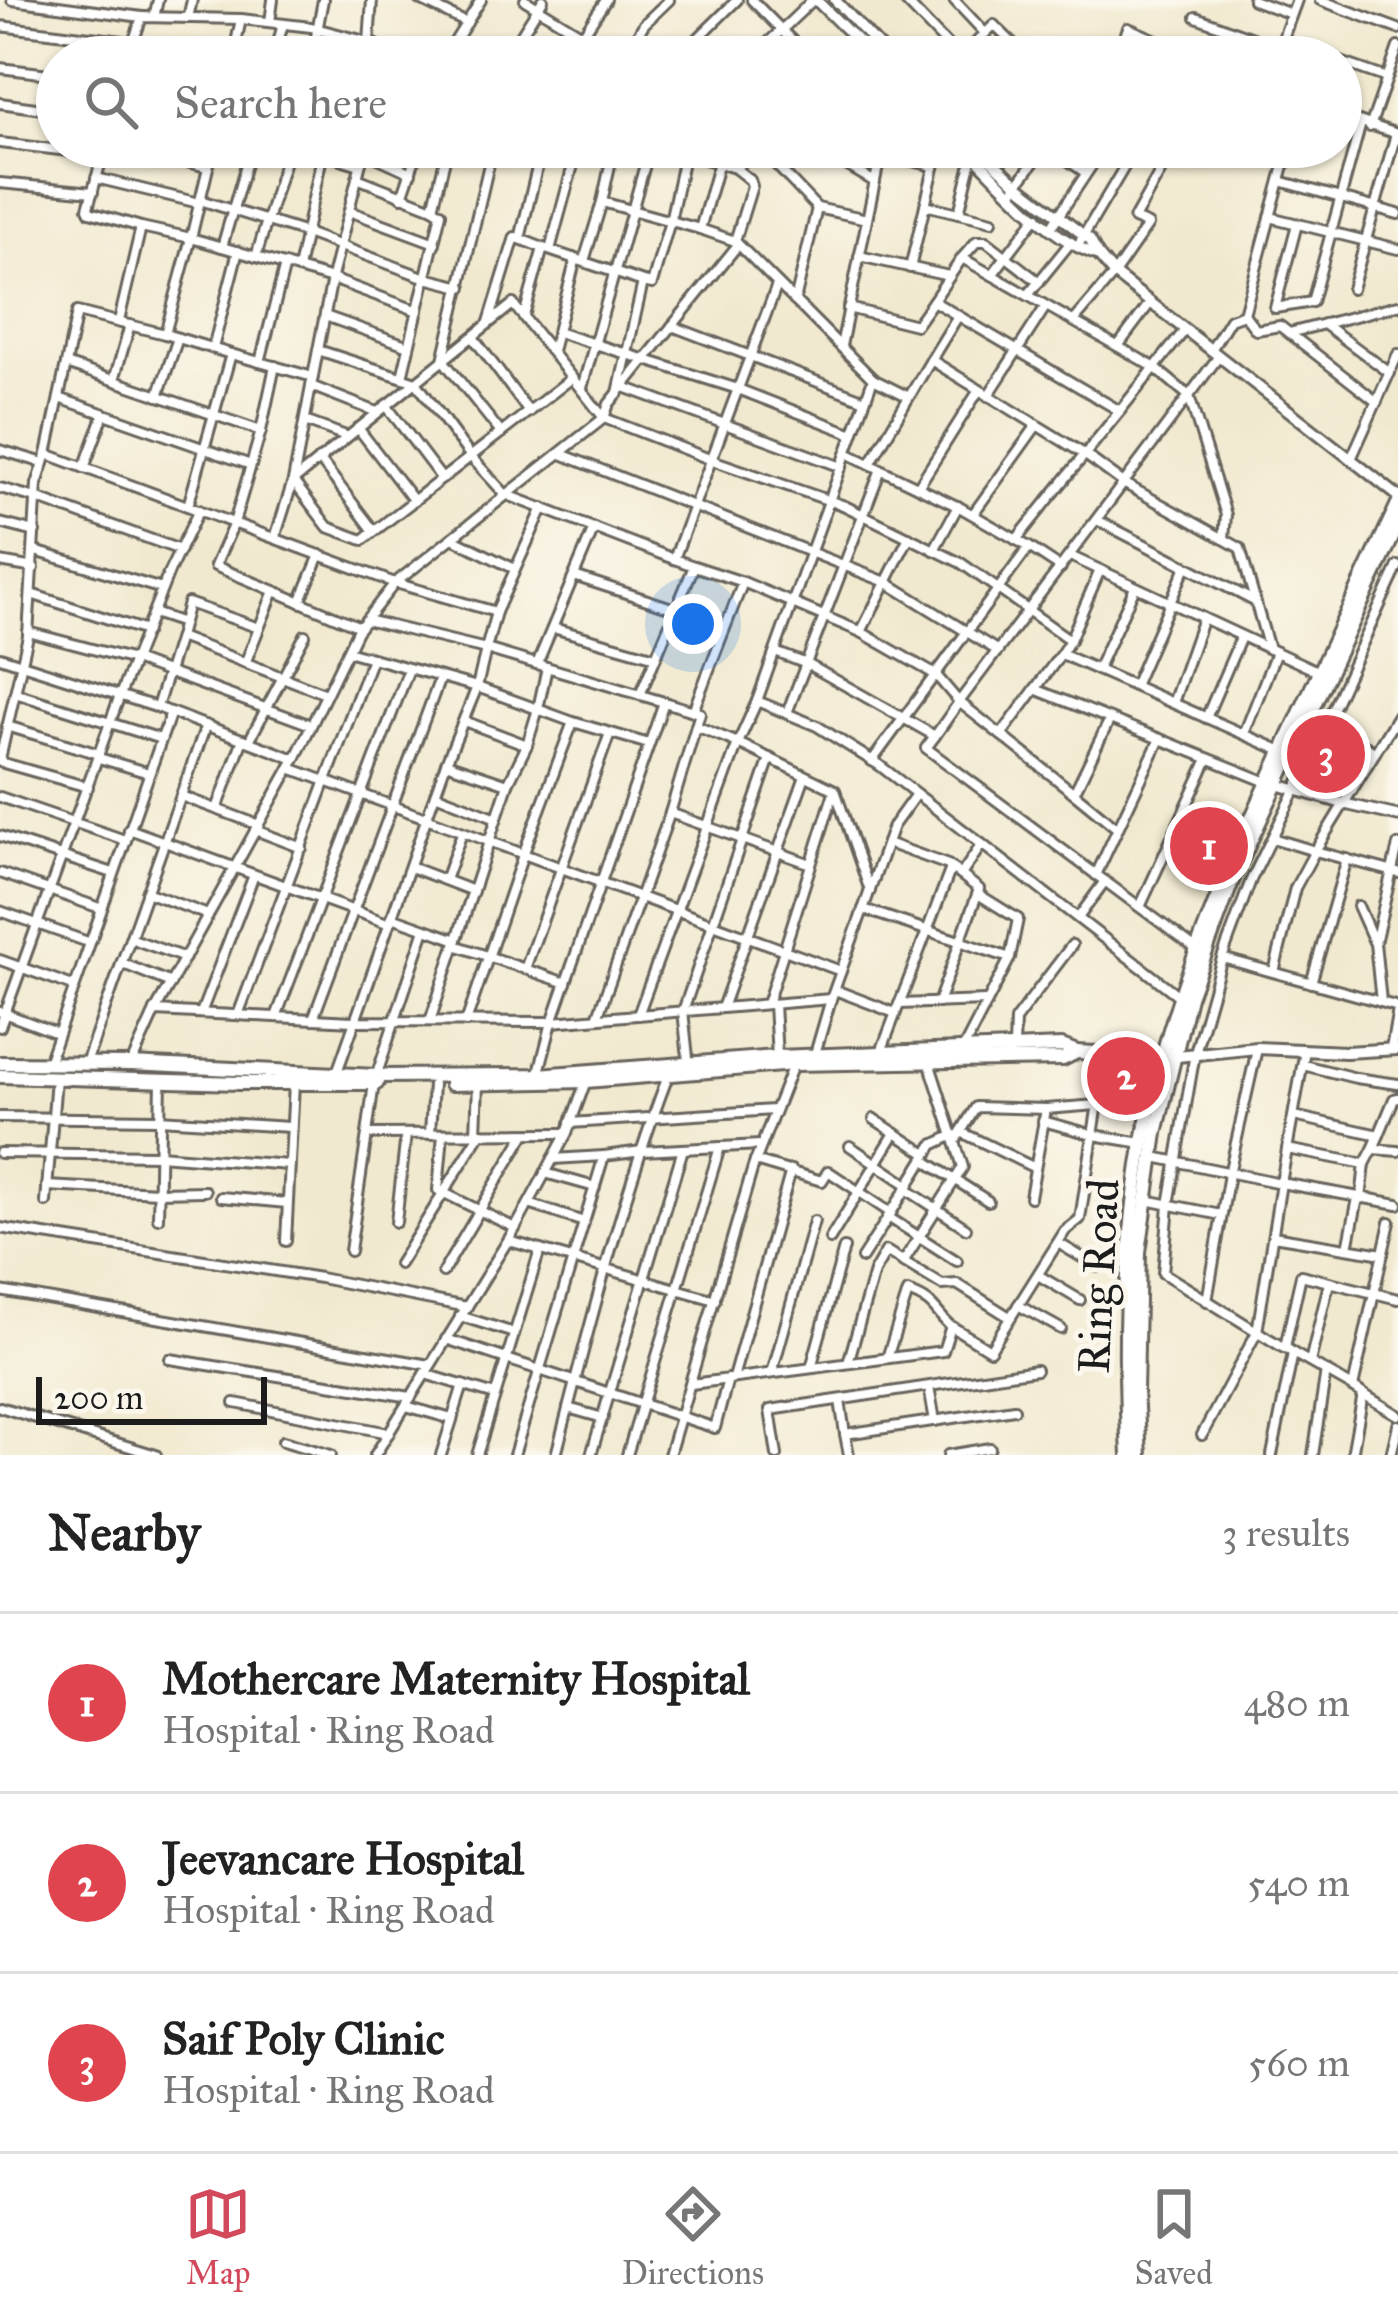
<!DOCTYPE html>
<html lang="en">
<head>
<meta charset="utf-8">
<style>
  :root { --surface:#fff; --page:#f6f6f6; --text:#222; --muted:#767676; --line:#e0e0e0; --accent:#d1495b }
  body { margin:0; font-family:"IM FELL Great Primer",serif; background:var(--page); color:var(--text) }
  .scale { position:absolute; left:36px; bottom:30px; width:231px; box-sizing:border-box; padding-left:12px; border:6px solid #1c1c1c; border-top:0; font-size:33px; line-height:42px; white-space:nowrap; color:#1c1c1c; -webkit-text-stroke:9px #fbf7ec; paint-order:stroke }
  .you { position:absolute; left:693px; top:624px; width:42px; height:42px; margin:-30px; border:9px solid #fff; border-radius:50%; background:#1a73e8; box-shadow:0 0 0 18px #1a73e833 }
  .badge { display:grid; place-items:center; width:78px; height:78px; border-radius:50%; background:var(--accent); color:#fff; font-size:39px; font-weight:700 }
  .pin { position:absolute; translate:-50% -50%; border:6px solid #fff; box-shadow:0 3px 12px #0006 }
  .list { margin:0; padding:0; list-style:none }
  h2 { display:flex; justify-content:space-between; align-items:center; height:156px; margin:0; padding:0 48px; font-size:51px }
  h2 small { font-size:39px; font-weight:400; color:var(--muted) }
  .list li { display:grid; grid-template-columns:78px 1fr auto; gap:36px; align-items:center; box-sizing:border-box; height:180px; padding:0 48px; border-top:3px solid var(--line) }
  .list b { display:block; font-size:45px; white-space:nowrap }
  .list p { margin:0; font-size:39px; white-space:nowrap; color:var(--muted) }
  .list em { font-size:39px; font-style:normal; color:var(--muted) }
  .icon { flex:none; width:66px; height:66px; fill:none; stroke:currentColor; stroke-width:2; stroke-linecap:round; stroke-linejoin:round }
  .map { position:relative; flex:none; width:1398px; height:1455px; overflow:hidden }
  .search { position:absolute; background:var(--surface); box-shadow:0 3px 9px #0004; left:36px; right:36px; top:36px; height:132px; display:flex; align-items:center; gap:30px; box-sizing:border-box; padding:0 42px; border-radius:66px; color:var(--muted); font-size:45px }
  .sheet { height:696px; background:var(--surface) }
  nav { display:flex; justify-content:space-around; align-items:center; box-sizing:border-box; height:168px; border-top:3px solid var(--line); background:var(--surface); font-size:33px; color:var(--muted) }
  nav a { display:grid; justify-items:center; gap:6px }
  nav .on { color:var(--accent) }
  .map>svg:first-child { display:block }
</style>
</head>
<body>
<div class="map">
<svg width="1398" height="1455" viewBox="0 0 1398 1455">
  <rect width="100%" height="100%" fill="#fbf7ec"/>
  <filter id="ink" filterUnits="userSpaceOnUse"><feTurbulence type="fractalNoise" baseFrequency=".00833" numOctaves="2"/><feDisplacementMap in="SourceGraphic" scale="24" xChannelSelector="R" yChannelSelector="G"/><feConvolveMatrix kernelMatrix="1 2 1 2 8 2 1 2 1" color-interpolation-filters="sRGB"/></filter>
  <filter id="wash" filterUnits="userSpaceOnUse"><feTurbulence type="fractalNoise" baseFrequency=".004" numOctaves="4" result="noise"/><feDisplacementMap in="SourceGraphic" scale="48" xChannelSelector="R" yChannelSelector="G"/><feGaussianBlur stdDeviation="2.7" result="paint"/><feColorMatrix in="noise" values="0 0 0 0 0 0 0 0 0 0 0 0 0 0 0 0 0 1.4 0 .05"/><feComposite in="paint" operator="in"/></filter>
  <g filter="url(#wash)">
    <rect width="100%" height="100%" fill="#f1e9cf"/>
  </g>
  <g filter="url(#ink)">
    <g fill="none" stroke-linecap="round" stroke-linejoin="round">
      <defs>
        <g id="minor">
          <path d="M12,0L142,17"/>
          <path d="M372,0L369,42L405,57"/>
          <path d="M420,0L467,23"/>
          <path d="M525,0L618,57"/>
          <path d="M752,0L808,57"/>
          <path d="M904,0L959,57"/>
          <path d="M954,0L985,33"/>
          <path d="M1253,0L1291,14"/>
          <path d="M1320,0L1398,29"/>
          <path d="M154,17L158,0"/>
          <path d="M1196,17L1279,48"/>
          <path d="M188,18L192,0"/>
          <path d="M270,22L273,0"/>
          <path d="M0,26L131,42"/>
          <path d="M1283,40L1329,57"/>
          <path d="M130,48L233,57"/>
          <path d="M128,57L142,17L241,19"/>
          <path d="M233,57L241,19L311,27L369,42"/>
          <path d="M274,57L283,24"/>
          <path d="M312,57L323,0"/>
          <path d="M346,57L351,38"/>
          <path d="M445,57L481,0"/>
          <path d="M507,57L543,0"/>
          <path d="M568,57L606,0"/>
          <path d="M625,57L644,24L669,0"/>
          <path d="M679,57L737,0"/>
          <path d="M753,57L813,0"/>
          <path d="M961,57L994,25L1027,57"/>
          <path d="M1117,57L1128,28L1196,57"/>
          <path d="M1276,57L1297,0"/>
          <path d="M1341,62L1387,78"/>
          <path d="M0,68L57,75"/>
          <path d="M0,103L57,111"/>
          <path d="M1341,115L1397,134"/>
          <path d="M1370,127L1398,47"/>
          <path d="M0,143L103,155"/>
          <path d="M105,147L88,208L90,212L141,227L191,238L213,147"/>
          <path d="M120,147L208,167"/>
          <path d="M301,147L360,165"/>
          <path d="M493,147L443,360L501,433"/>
          <path d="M614,147L602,202L700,229L735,241L873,379L757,701"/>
          <path d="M666,147L735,168L760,148"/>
          <path d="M759,147L817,208L867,219"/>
          <path d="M827,147L846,165L875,182"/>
          <path d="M1049,147L1086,173"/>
          <path d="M363,151L411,173"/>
          <path d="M881,154L934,166"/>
          <path d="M96,178L199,203"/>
          <path d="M357,178L433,208"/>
          <path d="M1280,181L1398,214"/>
          <path d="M0,183L93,192"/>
          <path d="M1014,189L1045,147"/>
          <path d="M402,197L419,147"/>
          <path d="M200,200L306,233L426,278L462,287"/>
          <path d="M925,205L992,221"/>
          <path d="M349,211L435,243"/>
          <path d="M959,213L973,155"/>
          <path d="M1270,217L1398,249"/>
          <path d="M1297,224L1275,308L1312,302L1361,123"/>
          <path d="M1051,227L1104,147"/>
          <path d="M700,229L719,162"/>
          <path d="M520,239L542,147"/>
          <path d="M735,241L752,186L750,180L736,169"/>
          <path d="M222,247L251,147"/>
          <path d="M1077,247L1136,147"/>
          <path d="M550,250L578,147"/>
          <path d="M859,256L949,276"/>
          <path d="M256,257L289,147"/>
          <path d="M962,258L977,241H986L1039,282"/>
          <path d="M584,261L602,202"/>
          <path d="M910,268L939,147"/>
          <path d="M298,269L324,147"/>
          <path d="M992,275L1037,216"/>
          <path d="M643,282L652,284L670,221L685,152"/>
          <path d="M1352,289L1396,134"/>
          <path d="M1028,295L1071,242"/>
          <path d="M795,301L817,208"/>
          <path d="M933,301L962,258L1154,367L1189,396L1226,515L1224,539"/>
          <path d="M848,308L916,325L933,301L1120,411"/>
          <path d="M1244,314L1256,330L1280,326L1377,402"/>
          <path d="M325,316L409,346"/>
          <path d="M524,316L543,248L643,282L618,393"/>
          <path d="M119,321L141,227"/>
          <path d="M1074,321L1114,274L1148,225L1134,219L1174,147"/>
          <path d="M489,322L515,237L543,248"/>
          <path d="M1324,324L1390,373"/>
          <path d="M672,326L865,400"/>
          <path d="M557,332L738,389L853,434"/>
          <path d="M1289,333L1398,305"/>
          <path d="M165,334L231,354L188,506"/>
          <path d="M473,337L529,412"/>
          <path d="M841,346L882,147"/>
          <path d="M1118,346L1150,303"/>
          <path d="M213,348L238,251"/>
          <path d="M318,350L333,273L365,147"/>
          <path d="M1211,350L1230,319L1244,314L1289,147"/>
          <path d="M552,351L576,258"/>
          <path d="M231,354L313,377"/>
          <path d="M931,360L958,316"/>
          <path d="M260,362L285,265"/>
          <path d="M66,364L261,431L234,523L215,566L360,627"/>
          <path d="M402,377L441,213L433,208L448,147"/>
          <path d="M572,378C503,432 433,486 363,540L328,527L293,481L318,350L416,382L471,457L505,494L674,559"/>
          <path d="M873,379L909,397L931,360L1084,454L1125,484L1240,548L1269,649"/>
          <path d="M114,380L130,325"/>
          <path d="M311,386L377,412"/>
          <path d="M624,387L842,467"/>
          <path d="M582,388L650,147"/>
          <path d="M158,396L178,338"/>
          <path d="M988,396L1046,306"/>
          <path d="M59,398L251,465"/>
          <path d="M386,405L442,479"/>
          <path d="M305,421L346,436"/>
          <path d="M358,428L414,501"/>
          <path d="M261,431L275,366"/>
          <path d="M0,450L44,463"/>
          <path d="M847,453L961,508L1029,547L872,761"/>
          <path d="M47,454L77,312L165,334L191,238L332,279L418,311"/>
          <path d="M561,454L886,582L998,651"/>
          <path d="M319,459L374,531"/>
          <path d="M1351,459L1398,354"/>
          <path d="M870,464L909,397"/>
          <path d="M84,468L104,414"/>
          <path d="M918,487L979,390"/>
          <path d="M0,488L36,498L180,550"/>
          <path d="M973,514L1037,425"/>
          <path d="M1097,520L1254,601"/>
          <path d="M0,523L35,532"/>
          <path d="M275,538L293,481L513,304L604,418L609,404L737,246"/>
          <path d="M452,538L515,569"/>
          <path d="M1016,540L1185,330"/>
          <path d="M1029,547L1061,568"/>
          <path d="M934,550L958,506"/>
          <path d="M35,551L162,589"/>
          <path d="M1070,556L1319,672"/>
          <path d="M0,562L34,568"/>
          <path d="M694,566L743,582"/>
          <path d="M574,576L675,609"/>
          <path d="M31,594L146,631"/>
          <path d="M300,602L320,555"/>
          <path d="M153,613L183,623"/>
          <path d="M366,620L486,649L496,612L543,508"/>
          <path d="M553,628L656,657"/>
          <path d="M28,632L134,660L311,725"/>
          <path d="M861,632L909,537"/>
          <path d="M179,637L188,603L259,628"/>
          <path d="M1070,640L1100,570"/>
          <path d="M347,651L477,687L573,722"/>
          <path d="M775,652L807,664L935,736L926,748L1196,949"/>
          <path d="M0,657L162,709L295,759"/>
          <path d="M246,661L274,591"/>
          <path d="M537,664L594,528"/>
          <path d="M1097,670L1135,587"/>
          <path d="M1134,686L1186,566"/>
          <path d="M1035,689L1160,739L1096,875"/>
          <path d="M15,693L161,739"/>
          <path d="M640,695L694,566L674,559L777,285"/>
          <path d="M664,702L700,713L696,726L738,743L757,701L817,726L879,765L1180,997"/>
          <path d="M1173,703L1203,618"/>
          <path d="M157,707L179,637L326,694"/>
          <path d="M693,711L743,582L861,632L936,675L959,702L1219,356"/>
          <path d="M787,713L881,469"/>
          <path d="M1206,718L1241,637"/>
          <path d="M1328,719L1375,753"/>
          <path d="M464,721L527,745"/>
          <path d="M7,726L99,754"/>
          <path d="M696,726L670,813L811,864"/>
          <path d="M1244,734L1276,652"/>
          <path d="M1001,735L1074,793L1110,719"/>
          <path d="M935,736L959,702L1001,735L1061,654"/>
          <path d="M1160,739L1267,782"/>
          <path d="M249,741L305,635"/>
          <path d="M99,758L149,773"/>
          <path d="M0,759L28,636L37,484L47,454L395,583L496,612"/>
          <path d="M0,762L88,787"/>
          <path d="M446,763L508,784"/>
          <path d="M290,768L841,971"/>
          <path d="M1074,793L1118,829"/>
          <path d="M435,794L497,818"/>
          <path d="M181,796L259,825"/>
          <path d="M0,797L125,840"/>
          <path d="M217,809L243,739"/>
          <path d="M129,829L390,924"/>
          <path d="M255,830L302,848"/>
          <path d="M0,836L113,873"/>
          <path d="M1272,838L1315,851L1398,715"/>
          <path d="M887,843L948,865L979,889L938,1003"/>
          <path d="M1398,845L1375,943L1381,1002L1398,1007"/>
          <path d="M410,867L473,891"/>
          <path d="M0,873L100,908"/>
          <path d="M961,875L982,844"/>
          <path d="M445,880L462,833"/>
          <path d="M146,892L208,915"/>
          <path d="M978,894L1018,919L1010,958"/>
          <path d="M1358,906L1374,942"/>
          <path d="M1140,907L1208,759"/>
          <path d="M863,909L1010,958L963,1049"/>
          <path d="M0,911L88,942"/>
          <path d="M392,917L457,940"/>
          <path d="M1078,918L1105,881"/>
          <path d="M425,929L374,1083L367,1134L566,1133"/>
          <path d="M130,938L185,958"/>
          <path d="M455,945L508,784L527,745L538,709L547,667"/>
          <path d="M1222,958L1381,1002"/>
          <path d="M0,960L73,986"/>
          <path d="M121,963L171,983"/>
          <path d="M525,969L610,733"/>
          <path d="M1274,972L1295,888L1315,851L1398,873"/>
          <path d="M1311,983L1347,859"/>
          <path d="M835,990L895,1013"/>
          <path d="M767,1004L834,792"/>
          <path d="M774,1004L777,1058"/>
          <path d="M899,1004L986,1001"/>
          <path d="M722,1008L805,776"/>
          <path d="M155,1011L353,1021L552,1022L831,999"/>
          <path d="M1,1012L57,1033"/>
          <path d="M201,1013L254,875"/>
          <path d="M238,1015L372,658"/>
          <path d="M638,1015L738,743L835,790L870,891"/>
          <path d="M276,1017L409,669"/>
          <path d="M597,1018L670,813"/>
          <path d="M313,1019L440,678"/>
          <path d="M430,1021L455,945L566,983"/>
          <path d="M466,1022L523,855L573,722L649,744"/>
          <path d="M0,1027L120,695L169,572L199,510"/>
          <path d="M1014,1047L1015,1020L1072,945"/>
          <path d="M1391,1049L1398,1009"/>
          <path d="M1305,1050L1281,1183L1398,1204"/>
          <path d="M881,1052L951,868"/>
          <path d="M815,1054L831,999L893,826L916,794"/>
          <path d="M48,1063L171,712"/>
          <path d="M86,1063L206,725"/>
          <path d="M131,1064L155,1011L295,759L357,631L395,583L604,418L712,460L845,506L961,563L1070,640L1061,654L1282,751"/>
          <path d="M1303,1065L1356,1078L1398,1084"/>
          <path d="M689,1067L683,1011L770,758"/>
          <path d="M335,1078L446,763L477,687L486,649L664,702L552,1022L538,1076"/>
          <path d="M1294,1116L1379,1135L1373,1149L1398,1151"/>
          <path d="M0,1117L159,1119L290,1127"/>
          <path d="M874,1119L927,1154"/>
          <path d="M1043,1121L1094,1135L1142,1143"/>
          <path d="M570,1123L774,1110"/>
          <path d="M961,1132L1035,1168"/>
          <path d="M476,1133L478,1084"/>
          <path d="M430,1134L433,1084"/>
          <path d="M443,1134L438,1190L515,1228"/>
          <path d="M1379,1135L1394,1099L1398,1098"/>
          <path d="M956,1140L976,1107L1046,1109L1097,1105"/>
          <path d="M850,1146L908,1185"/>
          <path d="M1287,1149L1365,1164"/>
          <path d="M0,1153L159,1155L289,1165"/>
          <path d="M1154,1157L1281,1183L1257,1332L1202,1435"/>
          <path d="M553,1159L604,1156"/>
          <path d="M924,1160L988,1201"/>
          <path d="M755,1161L822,1181L828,1171L891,1213L862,1258"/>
          <path d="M545,1173L595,1187"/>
          <path d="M47,1186L158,1192L205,1191"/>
          <path d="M906,1189L966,1228"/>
          <path d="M221,1197L287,1203"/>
          <path d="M1030,1197L1046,1109"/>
          <path d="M1361,1199L1365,1164L1373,1149"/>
          <path d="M1146,1200L1221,1215"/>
          <path d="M46,1202L56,1078"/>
          <path d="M529,1204L584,1222"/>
          <path d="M891,1213L933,1145L954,1135"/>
          <path d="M888,1217L957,1261"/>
          <path d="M158,1218L161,1082"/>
          <path d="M396,1222L406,1135"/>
          <path d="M0,1228L320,1278L467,1307"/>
          <path d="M1273,1236L1383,1254"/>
          <path d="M830,1239L895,1133"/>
          <path d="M286,1241L294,1083"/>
          <path d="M509,1241L715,1300"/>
          <path d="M1058,1243L1098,1267"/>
          <path d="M1348,1248L1358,1198"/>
          <path d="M350,1251L367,1134"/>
          <path d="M903,1262L963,1167L929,1062"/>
          <path d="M399,1264L481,1133"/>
          <path d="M443,1272L525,1134"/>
          <path d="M1038,1275L1080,1300"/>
          <path d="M0,1291L430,1365"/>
          <path d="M1207,1301L1229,1174L1257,1049"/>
          <path d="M1018,1305L1061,1329"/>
          <path d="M460,1316L514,1333"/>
          <path d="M446,1339L715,1428L728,1379"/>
          <path d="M1284,1348L1163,1273L1169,1205L1195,1053L1222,958L1251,880L1295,791L1398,566"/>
          <path d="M1293,1353L1353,1387"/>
          <path d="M887,1358L908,1292C936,1303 931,1307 950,1326"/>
          <path d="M170,1359L411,1397"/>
          <path d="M1310,1362L1329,1283"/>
          <path d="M848,1363L874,1272L886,1251L942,1285L957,1284L1011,1318"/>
          <path d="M811,1368L844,1248"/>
          <path d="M772,1373L814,1221"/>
          <path d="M425,1374L495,1395"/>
          <path d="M733,1378L791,1170"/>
          <path d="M691,1384L943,1351L951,1326L990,1350L1065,1231L1080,1219L1106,1052"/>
          <path d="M929,1387L935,1421"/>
          <path d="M1363,1394L1398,1415"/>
          <path d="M840,1400L845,1434L1014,1409"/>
          <path d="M235,1403L389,1433"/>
          <path d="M406,1406L452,1419"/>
          <path d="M0,1407L156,1455"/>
          <path d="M568,1408L603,1418"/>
          <path d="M845,1434L849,1455"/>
          <path d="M283,1441L331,1455"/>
          <path d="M375,1455L515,1229L567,1133L586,1081"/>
          <path d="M441,1455L463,1385"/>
          <path d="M477,1455L540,1250"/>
          <path d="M514,1455L604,1156L642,1151L761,1145"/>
          <path d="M556,1455C589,1328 621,1199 668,1076"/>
          <path d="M591,1455L683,1149"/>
          <path d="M627,1455L720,1147"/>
          <path d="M669,1455L753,1167L793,1065"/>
          <path d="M777,1455L770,1410L1036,1370"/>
          <path d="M948,1455L990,1448"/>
          <path d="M1272,1455L1293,1353L1285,1347L1301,1275L1398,1299"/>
          <path d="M1313,1455L1326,1371"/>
          <path d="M1352,1455L1363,1394L1353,1387L1390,1222"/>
          <path d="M1391,1455L1398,1425"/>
        </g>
        <g id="tertiary">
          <path d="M816,0L874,57"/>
          <path d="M835,0L889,57"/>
          <path d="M965,147C1001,182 1050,241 1098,255"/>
          <path d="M977,147L1017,184L1090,240L1098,255L1114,274L1398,496"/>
          <path d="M1272,783L1345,804L1398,816"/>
        </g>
        <path id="secondary" d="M1177,1056L1257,1048L1346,1052L1398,1049"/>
        <g id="primary">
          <path d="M0,1063L131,1064L377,1076L538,1075L777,1057L1062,1046L1077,1052L1170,1057"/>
          <path d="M0,1076L239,1083H377"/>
          <path d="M451,1084L586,1081L794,1064L1063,1059L1077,1052"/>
        </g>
        <g id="trunk">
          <path d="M1129,1455C1122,1337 1125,1217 1151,1101C1179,978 1229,865 1282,752C1320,669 1359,587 1398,504"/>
          <path d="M1140,1455L1136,1392L1139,1252L1156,1133L1189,997L1234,876L1398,525"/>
        </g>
      </defs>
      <use href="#minor" stroke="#67645b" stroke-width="14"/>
      <use href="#tertiary" stroke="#67645b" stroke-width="15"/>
      <use href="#secondary" stroke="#67645b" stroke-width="16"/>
      <use href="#primary" stroke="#67645b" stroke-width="18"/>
      <use href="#trunk" stroke="#67645b" stroke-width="18"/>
      <use href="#minor" stroke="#fff" stroke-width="8"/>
      <use href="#tertiary" stroke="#fff" stroke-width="9"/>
      <use href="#secondary" stroke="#fff" stroke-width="10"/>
      <use href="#primary" stroke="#fff" stroke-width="12"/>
      <use href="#trunk" stroke="#fff" stroke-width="12"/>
    </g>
  </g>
  <g text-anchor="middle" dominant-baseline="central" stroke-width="10" stroke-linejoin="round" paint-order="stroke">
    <g font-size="45" fill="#1c1c1c" stroke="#fbf7ec">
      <text transform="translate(1098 1276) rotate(-87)">Ring Road</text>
    </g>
  </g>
</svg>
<div class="scale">200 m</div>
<div class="you"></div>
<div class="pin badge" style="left:1209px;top:846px;background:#e0444e">1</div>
<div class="pin badge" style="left:1126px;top:1076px;background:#e0444e">2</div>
<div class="pin badge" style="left:1326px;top:754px;background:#e0444e">3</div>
<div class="search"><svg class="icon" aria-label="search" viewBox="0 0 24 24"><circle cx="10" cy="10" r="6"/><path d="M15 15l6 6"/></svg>Search here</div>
</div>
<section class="sheet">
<h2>Nearby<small>3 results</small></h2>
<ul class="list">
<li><span class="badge" style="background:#e0444e">1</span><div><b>Mothercare Maternity Hospital</b><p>Hospital · Ring Road</p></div><em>480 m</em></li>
<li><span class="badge" style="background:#e0444e">2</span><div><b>Jeevancare Hospital</b><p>Hospital · Ring Road</p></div><em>540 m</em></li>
<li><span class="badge" style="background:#e0444e">3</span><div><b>Saif Poly Clinic</b><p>Hospital · Ring Road</p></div><em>560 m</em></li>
</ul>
</section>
<nav>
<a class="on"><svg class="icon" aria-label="map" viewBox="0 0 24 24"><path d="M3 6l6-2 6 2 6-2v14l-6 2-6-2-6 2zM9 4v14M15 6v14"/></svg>Map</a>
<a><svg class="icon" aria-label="directions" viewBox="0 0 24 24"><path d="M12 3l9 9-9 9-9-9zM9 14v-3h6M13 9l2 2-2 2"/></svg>Directions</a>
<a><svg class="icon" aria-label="saved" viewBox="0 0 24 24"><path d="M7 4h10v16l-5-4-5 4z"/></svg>Saved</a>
</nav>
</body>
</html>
